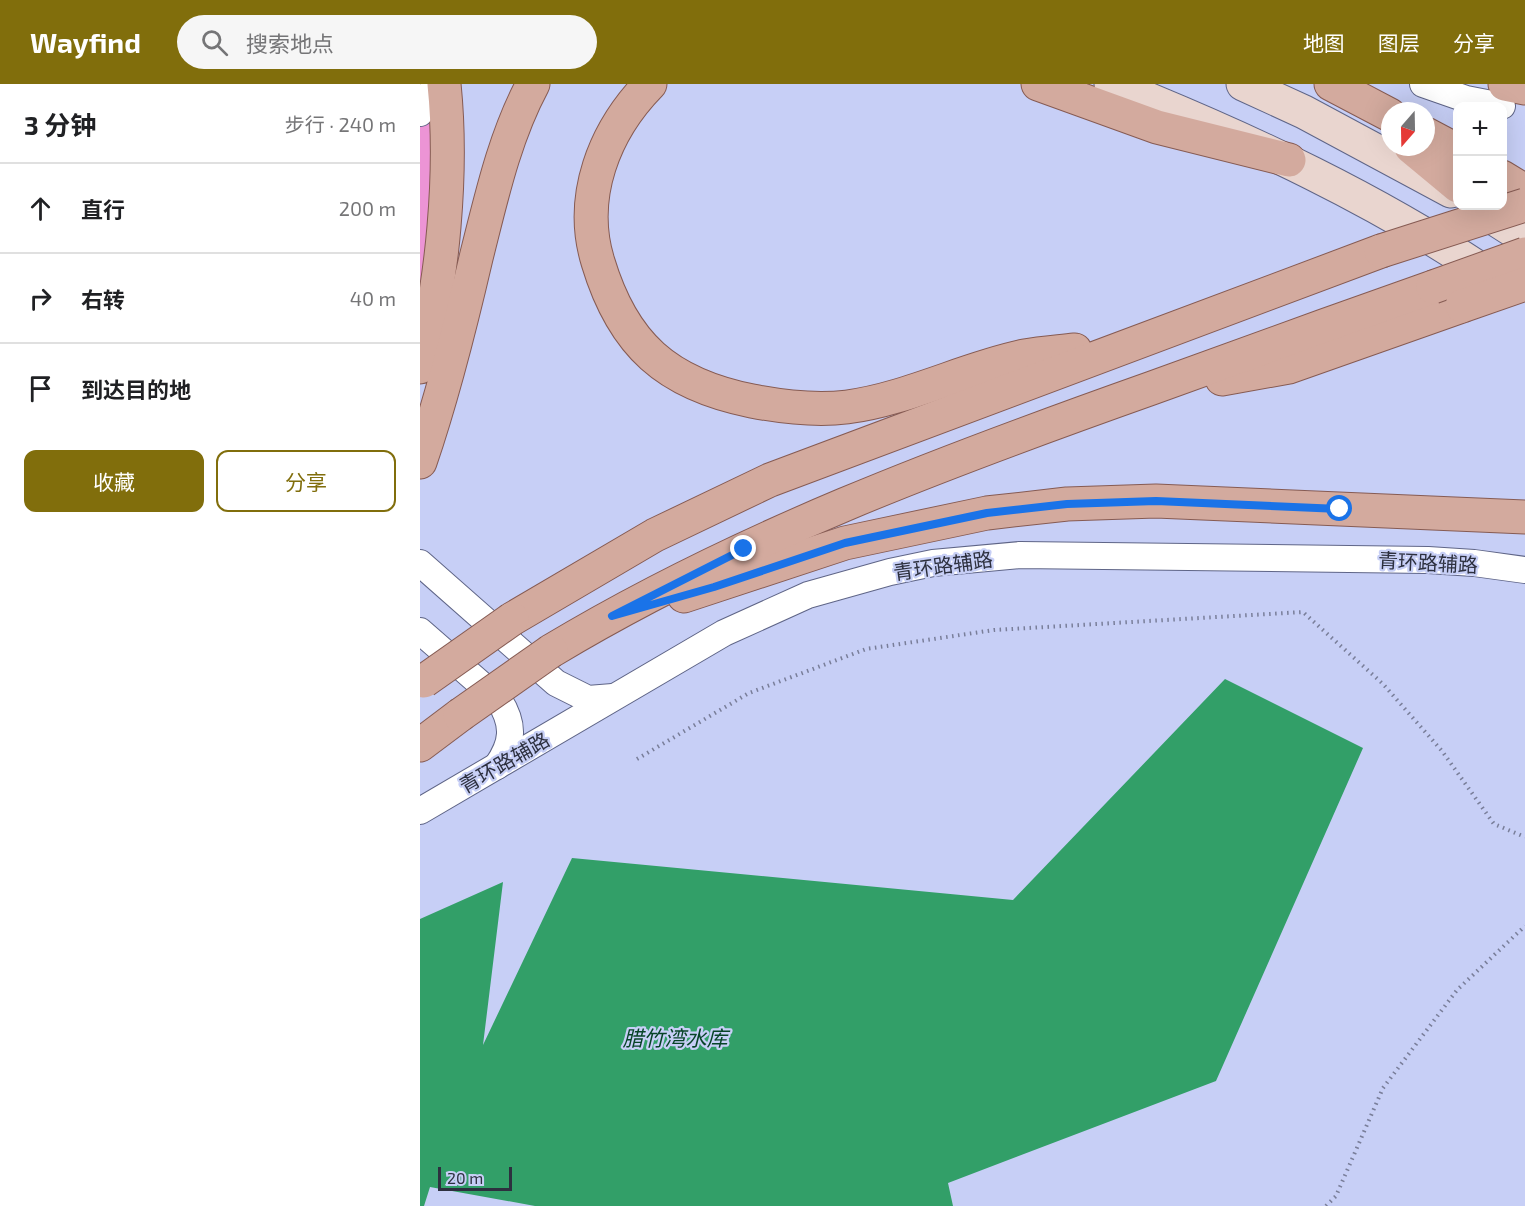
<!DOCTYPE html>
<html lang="zh">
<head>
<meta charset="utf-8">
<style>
  :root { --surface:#fff; --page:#f6f6f6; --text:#202124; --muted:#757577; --line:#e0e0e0; --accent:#816e0c }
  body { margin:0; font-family:"Exo 2","Noto Sans SC",sans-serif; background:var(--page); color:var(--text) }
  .controls { position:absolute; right:18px; top:18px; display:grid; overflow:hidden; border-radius:12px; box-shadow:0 6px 24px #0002 }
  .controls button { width:54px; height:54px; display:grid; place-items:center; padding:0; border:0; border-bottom:2px solid var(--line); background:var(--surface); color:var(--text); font:30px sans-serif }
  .compass { position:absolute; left:961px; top:18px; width:54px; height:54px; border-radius:50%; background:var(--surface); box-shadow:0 6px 24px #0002; rotate:200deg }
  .scale { position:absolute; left:18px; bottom:15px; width:74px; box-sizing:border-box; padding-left:6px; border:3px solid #2d303f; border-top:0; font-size:16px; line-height:21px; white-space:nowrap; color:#2d303f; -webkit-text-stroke:4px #c7cff6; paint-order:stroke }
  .stop { position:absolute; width:18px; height:18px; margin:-14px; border:4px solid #1a73e8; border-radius:50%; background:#fff }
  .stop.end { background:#1a73e8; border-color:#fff; box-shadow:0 2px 6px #0008 }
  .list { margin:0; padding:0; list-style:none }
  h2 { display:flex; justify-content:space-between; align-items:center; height:78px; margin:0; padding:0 24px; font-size:26px }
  h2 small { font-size:20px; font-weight:400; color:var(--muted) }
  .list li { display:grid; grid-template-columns:39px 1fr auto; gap:18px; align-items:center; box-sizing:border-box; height:90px; padding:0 24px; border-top:2px solid var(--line) }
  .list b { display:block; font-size:22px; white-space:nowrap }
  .list em { font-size:20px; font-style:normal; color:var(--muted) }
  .actions { display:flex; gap:12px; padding:18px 24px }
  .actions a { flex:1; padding:14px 0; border:2px solid var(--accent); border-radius:12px; text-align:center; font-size:21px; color:var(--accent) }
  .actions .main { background:var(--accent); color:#fff }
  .icon { flex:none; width:33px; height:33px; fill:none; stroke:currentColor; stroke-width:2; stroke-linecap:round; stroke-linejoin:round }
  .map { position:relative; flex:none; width:1105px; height:1122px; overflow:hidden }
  header { display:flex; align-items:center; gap:36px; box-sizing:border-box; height:84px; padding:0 30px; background:var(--accent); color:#fff }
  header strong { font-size:28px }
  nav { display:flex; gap:33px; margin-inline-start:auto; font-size:21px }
  .search { width:420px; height:54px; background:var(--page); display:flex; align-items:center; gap:15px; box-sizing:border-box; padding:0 21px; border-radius:33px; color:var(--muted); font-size:22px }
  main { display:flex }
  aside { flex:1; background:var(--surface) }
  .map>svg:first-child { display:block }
</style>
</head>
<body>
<header>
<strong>Wayfind</strong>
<div class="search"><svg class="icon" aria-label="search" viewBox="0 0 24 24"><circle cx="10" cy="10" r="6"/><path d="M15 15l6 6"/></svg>搜索地点</div>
<nav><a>地图</a><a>图层</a><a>分享</a></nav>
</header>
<main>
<aside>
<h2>3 分钟<small>步行 · 240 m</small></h2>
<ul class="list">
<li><svg class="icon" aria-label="ahead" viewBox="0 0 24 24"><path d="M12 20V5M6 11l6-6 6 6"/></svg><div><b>直行</b></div><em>200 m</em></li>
<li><svg class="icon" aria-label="right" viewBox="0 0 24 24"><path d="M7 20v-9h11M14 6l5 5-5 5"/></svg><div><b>右转</b></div><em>40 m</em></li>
<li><svg class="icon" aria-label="arrive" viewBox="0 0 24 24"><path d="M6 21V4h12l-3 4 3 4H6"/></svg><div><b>到达目的地</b></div></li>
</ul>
<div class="actions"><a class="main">收藏</a><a>分享</a></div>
</aside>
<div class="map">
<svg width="1105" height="1122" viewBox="0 0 1105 1122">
  <rect width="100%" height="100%" fill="#c7cff6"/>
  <path fill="#ec94d5" d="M0,0H24L0,283Z"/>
  <path fill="#329f68" d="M805,595L943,664L796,997L528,1099L533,1122H115L10,1103L4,1122H0V835L83,798L63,961L152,774L593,816Z"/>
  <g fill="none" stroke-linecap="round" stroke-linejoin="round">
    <defs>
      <g id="street">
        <path d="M1003,0L1046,15L1082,22"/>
        <path d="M0,29L15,0"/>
        <path d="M0,479L136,599L168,615L193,613"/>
        <path d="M0,547L79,616C95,641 93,659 77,682"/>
        <path d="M0,727L304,549L388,511L470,488L513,479L600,471L1008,476L1054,479L1105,486"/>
      </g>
      <g id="secondary">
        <path d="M691,0C828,55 959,116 1081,199"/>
        <path d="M823,0L884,28L1031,107"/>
        <path d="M1055,122L1105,154"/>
      </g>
      <g id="primary">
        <path d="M230,0C184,47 158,113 178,178C203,261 247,300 332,317C363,323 395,327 427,323C488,315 546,284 605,272C621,269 638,268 655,266"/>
        <path d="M618,0L737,43L869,76"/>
        <path d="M911,0L970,31"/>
        <path d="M1085,0L1105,4"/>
        <path d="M1006,50L1038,67"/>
        <path d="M991,63L1038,102"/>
        <path d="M1082,93L1105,107"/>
        <path d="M0,283C23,199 33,87 24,0"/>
        <path d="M802,295L869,283L1042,222"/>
        <path d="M0,378C23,311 40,243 56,174C71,115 84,54 113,0"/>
        <path d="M264,512L425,459L567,429L647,420L736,417L1105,433"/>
        <path d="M92,535L235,451L350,396L961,167"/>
        <path d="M131,567C319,454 526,377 732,304C826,270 919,236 1013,203"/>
        <path d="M0,661L40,631"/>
      </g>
    </defs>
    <use href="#street" stroke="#5f6587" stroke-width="28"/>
    <use href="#secondary" stroke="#5f6587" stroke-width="35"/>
    <use href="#primary" stroke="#865b53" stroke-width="35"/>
    <g stroke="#797e99" stroke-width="4" stroke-dasharray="1.5 4.5" stroke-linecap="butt">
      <path d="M217,675L329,609L446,565L574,546L883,528L963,600L1022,667L1074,740L1105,753"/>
      <path d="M906,1122L916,1112L963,1004L1037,906L1105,842"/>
    </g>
    <use href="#street" stroke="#fff" stroke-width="26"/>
    <use href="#secondary" stroke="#e9d5cf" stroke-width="33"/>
    <use href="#primary" stroke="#d3aa9e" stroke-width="33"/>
    <defs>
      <g id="primary-bridge">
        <path d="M961,167L1105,121"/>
        <path d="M1013,203L1105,170"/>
        <path d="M1042,222L1105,200"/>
        <path d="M4,597L92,535"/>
        <path d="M40,631L131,567"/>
      </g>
    </defs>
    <use href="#primary-bridge" stroke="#865b53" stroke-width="35" stroke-linecap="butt"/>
    <use href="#primary-bridge" stroke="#d3aa9e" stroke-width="33"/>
  </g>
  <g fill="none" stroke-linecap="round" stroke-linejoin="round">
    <path stroke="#1a73e8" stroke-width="8" d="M324,465L192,532L294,503L425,459L567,429L647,420L736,417L920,425"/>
  </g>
  <g text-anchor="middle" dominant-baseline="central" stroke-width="4.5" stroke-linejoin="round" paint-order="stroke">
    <g font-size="20" fill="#2d303f" stroke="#c7cff6">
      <text transform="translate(1008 478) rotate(3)">青环路辅路</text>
      <text transform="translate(523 481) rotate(-8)">青环路辅路</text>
      <text transform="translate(84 678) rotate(-30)">青环路辅路</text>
    </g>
    <g font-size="21" font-style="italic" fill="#074427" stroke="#c7cff6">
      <text x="255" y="953">腊竹湾水库</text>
    </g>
  </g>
</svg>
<div class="controls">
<button>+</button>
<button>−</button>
</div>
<svg class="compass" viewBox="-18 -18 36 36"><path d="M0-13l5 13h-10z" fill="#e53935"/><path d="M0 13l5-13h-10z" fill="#757577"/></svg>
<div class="scale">20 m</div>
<div class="stop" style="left:920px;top:425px"></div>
<div class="stop end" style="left:324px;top:465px"></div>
</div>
</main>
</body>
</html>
